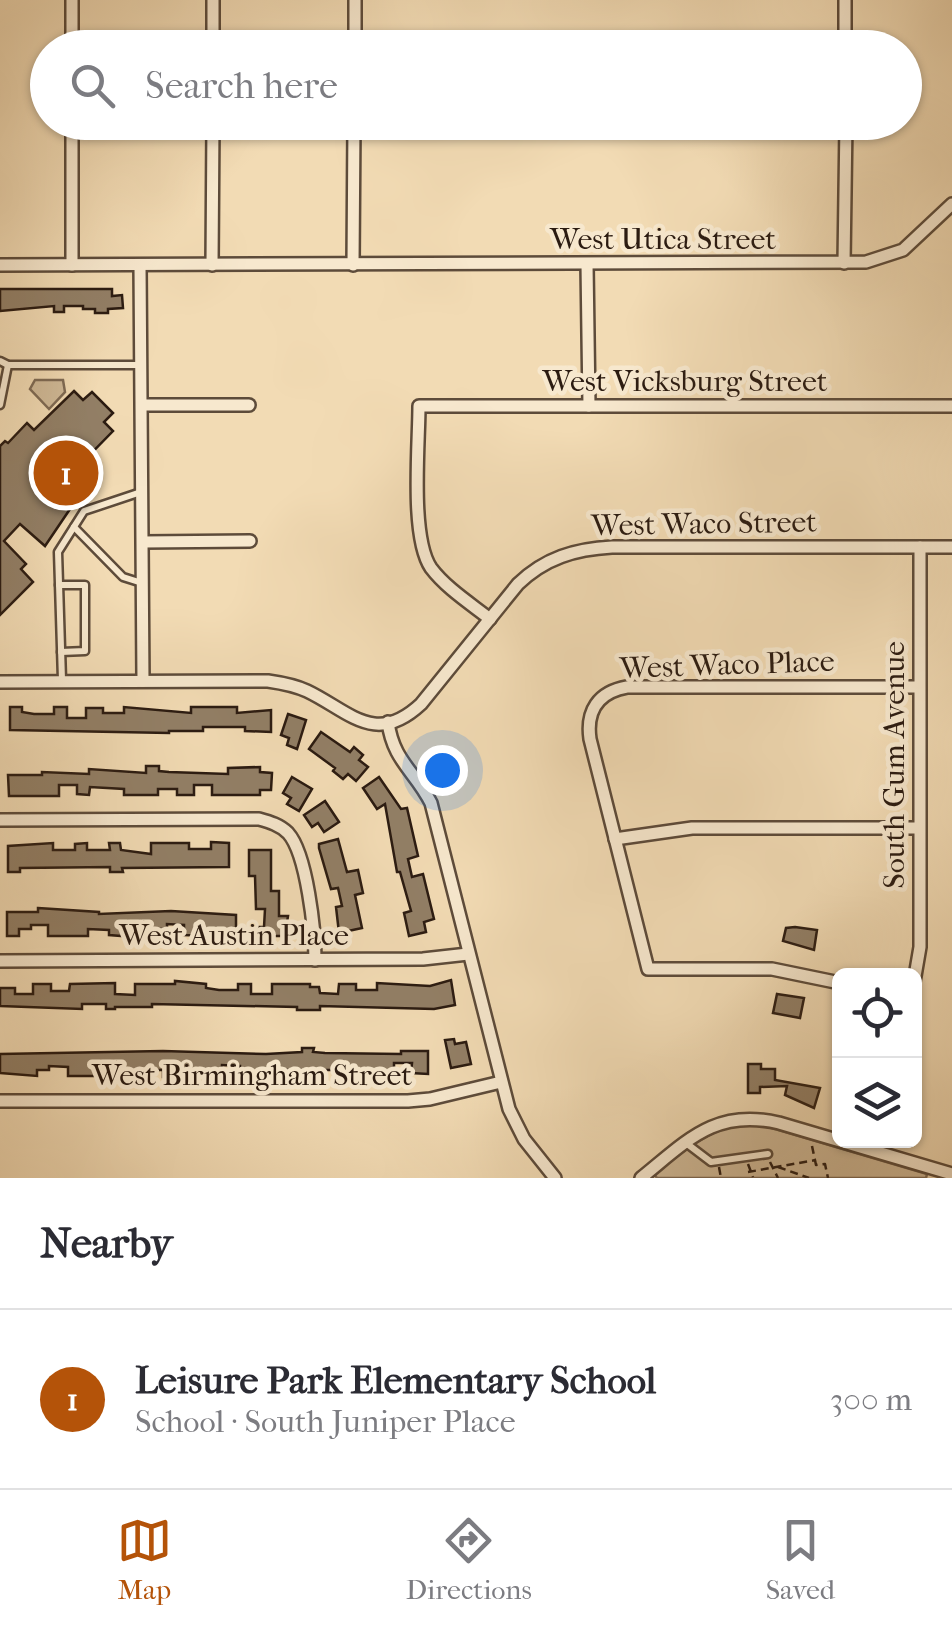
<!DOCTYPE html>
<html lang="en">
<head>
<meta charset="utf-8">
<style>
  :root { --surface:#fff; --page:#f7f7f7; --text:#2b2b33; --muted:#7c7c81; --line:#e1e1e2; --accent:#b45309 }
  body { margin:0; font-family:"IM FELL French Canon",serif; background:var(--page); color:var(--text) }
  .controls { position:absolute; right:30px; bottom:30px; display:grid; overflow:hidden; border-radius:15px; box-shadow:0 2px 8px #0004 }
  .controls button { width:90px; height:90px; display:grid; place-items:center; padding:0; border:0; border-bottom:2px solid var(--line); background:var(--surface); color:var(--text); font:50px sans-serif }
  .you { position:absolute; left:442px; top:770px; width:35px; height:35px; margin:-25px; border:8px solid #fff; border-radius:50%; background:#1a73e8; box-shadow:0 0 0 15px #1a73e833 }
  .badge { display:grid; place-items:center; width:65px; height:65px; border-radius:50%; background:var(--accent); color:#fff; font-size:32px; font-weight:700 }
  .pin { position:absolute; translate:-50% -50%; border:5px solid #fff; box-shadow:0 2px 10px #0006 }
  .list { margin:0; padding:0; list-style:none }
  h2 { display:flex; justify-content:space-between; align-items:center; height:130px; margin:0; padding:0 40px; font-size:42px }
  h2 small { font-size:32px; font-weight:400; color:var(--muted) }
  .list li { display:grid; grid-template-columns:65px 1fr auto; gap:30px; align-items:center; box-sizing:border-box; height:180px; padding:0 40px; border-top:2px solid var(--line) }
  .list b { display:block; font-size:38px; white-space:nowrap }
  .list p { margin:0; font-size:32px; white-space:nowrap; color:var(--muted) }
  .list em { font-size:32px; font-style:normal; color:var(--muted) }
  .icon { flex:none; width:55px; height:55px; fill:none; stroke:currentColor; stroke-width:2; stroke-linecap:round; stroke-linejoin:round }
  .map { position:relative; flex:none; width:952px; height:1178px; overflow:hidden }
  .search { position:absolute; background:var(--surface); box-shadow:0 2px 8px #0004; left:30px; right:30px; top:30px; height:110px; display:flex; align-items:center; gap:25px; box-sizing:border-box; padding:0 35px; border-radius:55px; color:var(--muted); font-size:38px }
  .sheet { height:310px; background:var(--surface) }
  nav { display:flex; justify-content:space-around; align-items:center; box-sizing:border-box; height:140px; border-top:2px solid var(--line); background:var(--surface); font-size:28px; color:var(--muted) }
  nav a { display:grid; justify-items:center; gap:5px }
  nav .on { color:var(--accent) }
  .map>svg:first-child { display:block }
</style>
</head>
<body>
<div class="map">
<svg width="952" height="1178" viewBox="0 0 952 1178">
  <rect width="100%" height="100%" fill="#f2dbb4"/>
  <filter id="stains"><feTurbulence type="fractalNoise" baseFrequency=".002" numOctaves="4"/><feColorMatrix values="0 0 0 0 .2 0 0 0 0 .09 0 0 0 0 .02 0 0 0 .5 -.17"/></filter>
  <radialGradient id="worn" r=".72"><stop offset=".6" stop-color="#630" stop-opacity="0"/><stop offset="1" stop-color="#630" stop-opacity=".3"/></radialGradient>
  <g fill="#d0ba98" stroke="#7e6a54" stroke-width="2.5">
    <path d="M35,380H63L65,392L49,409L30,389Z"/>
    <path d="M737,1125L765,1126L927,1174L926,1178H657L654,1174C681,1153 703,1133 737,1125Z"/>
  </g>
  <g fill="#927f66" stroke="#2b1b11" stroke-width="2.5">
    <path d="M0,289H112V296L122,295L123,308L108,309V313H95V309H83V306H64V312H54V306L0,311Z"/>
    <path d="M74,391L83,400L92,392L113,413L104,422L113,431L74,471L91,485L67,507L70,509L45,546L20,524L4,541L26,564L21,569L33,582L0,615V446L5,441L8,443L27,423L34,430Z"/>
    <path d="M10,707H22V712L34,714H54V707H67V718H86V708H103V713H124V707L191,713V707H237V713L271,710V732L245,731V727H203V731H169V733L10,730Z"/>
    <path d="M288,714L306,720L297,749L287,745L289,738L281,735Z"/>
    <path d="M321,732L350,752L354,747L363,755L359,760L368,767L356,781L348,774L343,779L333,771L335,768L309,749Z"/>
    <path d="M146,766H159V771L169,772L228,774V768L260,767V772L272,773L271,790H260V795H212V785H194V795H177V789H158V795H124V789L90,787L89,795L77,794V785H59V796H9L8,775H42V772L89,774V769L146,773Z"/>
    <path d="M292,777L312,789L299,811L287,804L291,798L283,793Z"/>
    <path d="M379,777L401,809L407,808L418,856L408,859L412,877L423,874L434,919L424,922L426,932L409,936L404,913L411,911L400,872H397L385,804L377,809L363,788Z"/>
    <path d="M325,801L339,822L324,832L318,823L312,827L304,815Z"/>
    <path d="M338,839L347,872L358,870L363,893L355,895L362,928L339,933L336,907L342,906L338,888L331,889L319,848V844Z"/>
    <path d="M211,842L229,843V867L122,868L123,872H110V867L20,868V872H8V846L53,843V850H75V844L87,843V850H110L109,843H120L121,850L151,854V843H189V849H211Z"/>
    <path d="M249,850H271V891H279V916H288L285,936H258V927H264L265,909H256L255,876H249Z"/>
    <path d="M38,908L99,912V914L171,911L236,915V937L184,935V925L167,924V929H156V935L134,937L109,935V930L88,929V936H48V925H31V929H19V936H7V912H38Z"/>
    <path d="M795,927L817,930L814,950L783,941L786,928Z"/>
    <path d="M451,980L455,1005L434,1009L320,1006V1010H297V1007L152,1004V1007H115V1009H106V1004H82V1009L0,1006V988H15V994H33V984H51V991H69L70,984L115,983V994L135,995V984H175V981L206,984V988L219,990H238V984H251V994H272V984H310V987H319L320,993L338,994L339,984H356V990H377V983L430,986Z"/>
    <path d="M777,994L804,998L800,1018L773,1013Z"/>
    <path d="M454,1039L455,1044L466,1042L471,1064L451,1068L445,1040Z"/>
    <path d="M302,1048H314L313,1052L325,1053L401,1054V1051H428V1074L411,1073L412,1063H394V1072H383V1076L334,1075V1070H314L313,1077H301V1070H279V1076H240V1066L222,1065L221,1077L197,1076V1073H176V1077H163V1070H141L142,1076H129V1069H107V1076H68V1067L49,1066V1070H37V1076L0,1073V1054L163,1051L266,1054L302,1052Z"/>
    <path d="M748,1064H761V1069H775V1080L820,1088L814,1108L785,1095L787,1086L760,1087V1093H748Z"/>
  </g>
  <g fill="none" stroke-linecap="round" stroke-linejoin="round">
    <defs>
      <g id="service">
        <path d="M0,361L8,365H141"/>
        <path d="M0,405L8,365"/>
        <path d="M74,527L123,577L142,583"/>
        <path d="M59,585H85V651L61,652"/>
        <path d="M62,680L58,552L84,511L141,492"/>
        <path d="M686,1143L711,1162L768,1154"/>
      </g>
      <g id="minor">
        <path d="M845,0V48"/>
        <path d="M72,48V0"/>
        <path d="M213,48V0"/>
        <path d="M355,48V0"/>
        <path d="M613,124L846,123"/>
        <path d="M844,263L846,122"/>
        <path d="M587,264L589,406"/>
        <path d="M0,265L866,262L903,250L952,204"/>
        <path d="M72,265V122"/>
        <path d="M140,265L143,681"/>
        <path d="M212,265L213,122"/>
        <path d="M353,265L354,122"/>
        <path d="M142,405H249"/>
        <path d="M143,542L250,541"/>
        <path d="M490,619C471,604 446,588 431,568C410,537 419,445 419,406H952"/>
        <path d="M0,682L268,681C282,683 294,685 307,691C349,711 375,747 421,704L518,584C545,558 575,549 612,547H952"/>
        <path d="M388,722C393,761 415,771 431,803L509,1109L524,1139L555,1178"/>
        <path d="M0,820L259,819C270,822 280,825 288,833C307,854 315,931 315,960"/>
        <path d="M615,839L692,828H919"/>
        <path d="M0,961L423,959L468,954"/>
        <path d="M914,982L920,947V547"/>
        <path d="M840,983L772,969H648L590,739C586,711 598,692 627,687H919"/>
        <path d="M0,1101H408L430,1099L501,1082"/>
        <path d="M641,1178C687,1141 715,1108 779,1123L952,1174"/>
      </g>
    </defs>
    <use href="#service" stroke="#5d4b3a" stroke-width="11"/>
    <use href="#minor" stroke="#5d4b3a" stroke-width="16"/>
    <g stroke="#2b1b11" stroke-width="2.5" stroke-dasharray="8 5" stroke-linecap="butt">
      <path d="M812,1146L816,1165L825,1164L828,1178"/>
      <path d="M770,1162L778,1178"/>
      <path d="M748,1164L753,1177"/>
      <path d="M719,1167L721,1178"/>
      <path d="M778,1167L809,1178"/>
      <path d="M748,1172L816,1160"/>
    </g>
    <use href="#service" stroke="#f7e8ce" stroke-width="6"/>
    <use href="#minor" stroke="#f7e8ce" stroke-width="11"/>
  </g>
  <g text-anchor="middle" dominant-baseline="central" stroke-width="9" stroke-linejoin="round" paint-order="stroke">
    <g font-size="30" fill="#2b1b11" stroke="#f7e8ce">
      <text x="663" y="239">West Utica Street</text>
      <text x="685" y="381">West Vicksburg Street</text>
      <text transform="translate(704 524) rotate(-1)">West Waco Street</text>
      <text transform="translate(727 665) rotate(-2)">West Waco Place</text>
      <text transform="translate(894 765) rotate(-90)">South Gum Avenue</text>
      <text x="234" y="935">West Austin Place</text>
      <text x="252" y="1075">West Birmingham Street</text>
    </g>
  </g>
  <rect width="100%" height="100%" filter="url(#stains)"/>
  <rect width="100%" height="100%" fill="url(#worn)"/>
</svg>
<div class="controls">
<button><svg class="icon" aria-label="locate" viewBox="0 0 24 24"><circle cx="12" cy="12" r="6"/><path d="M12 2v4M12 18v4M2 12h4M18 12h4"/></svg></button>
<button><svg class="icon" aria-label="layers" viewBox="0 0 24 24"><path d="M12 4l9 5-9 5-9-5zM3 14l9 5 9-5"/></svg></button>
</div>
<div class="you"></div>
<div class="pin badge" style="left:66px;top:473px">1</div>
<div class="search"><svg class="icon" aria-label="search" viewBox="0 0 24 24"><circle cx="10" cy="10" r="6"/><path d="M15 15l6 6"/></svg>Search here</div>
</div>
<section class="sheet">
<h2>Nearby<small></small></h2>
<ul class="list">
<li><span class="badge">1</span><div><b>Leisure Park Elementary School</b><p>School · South Juniper Place</p></div><em>300 m</em></li>
</ul>
</section>
<nav>
<a class="on"><svg class="icon" aria-label="map" viewBox="0 0 24 24"><path d="M3 6l6-2 6 2 6-2v14l-6 2-6-2-6 2zM9 4v14M15 6v14"/></svg>Map</a>
<a><svg class="icon" aria-label="directions" viewBox="0 0 24 24"><path d="M12 3l9 9-9 9-9-9zM9 14v-3h6M13 9l2 2-2 2"/></svg>Directions</a>
<a><svg class="icon" aria-label="saved" viewBox="0 0 24 24"><path d="M7 4h10v16l-5-4-5 4z"/></svg>Saved</a>
</nav>
</body>
</html>
